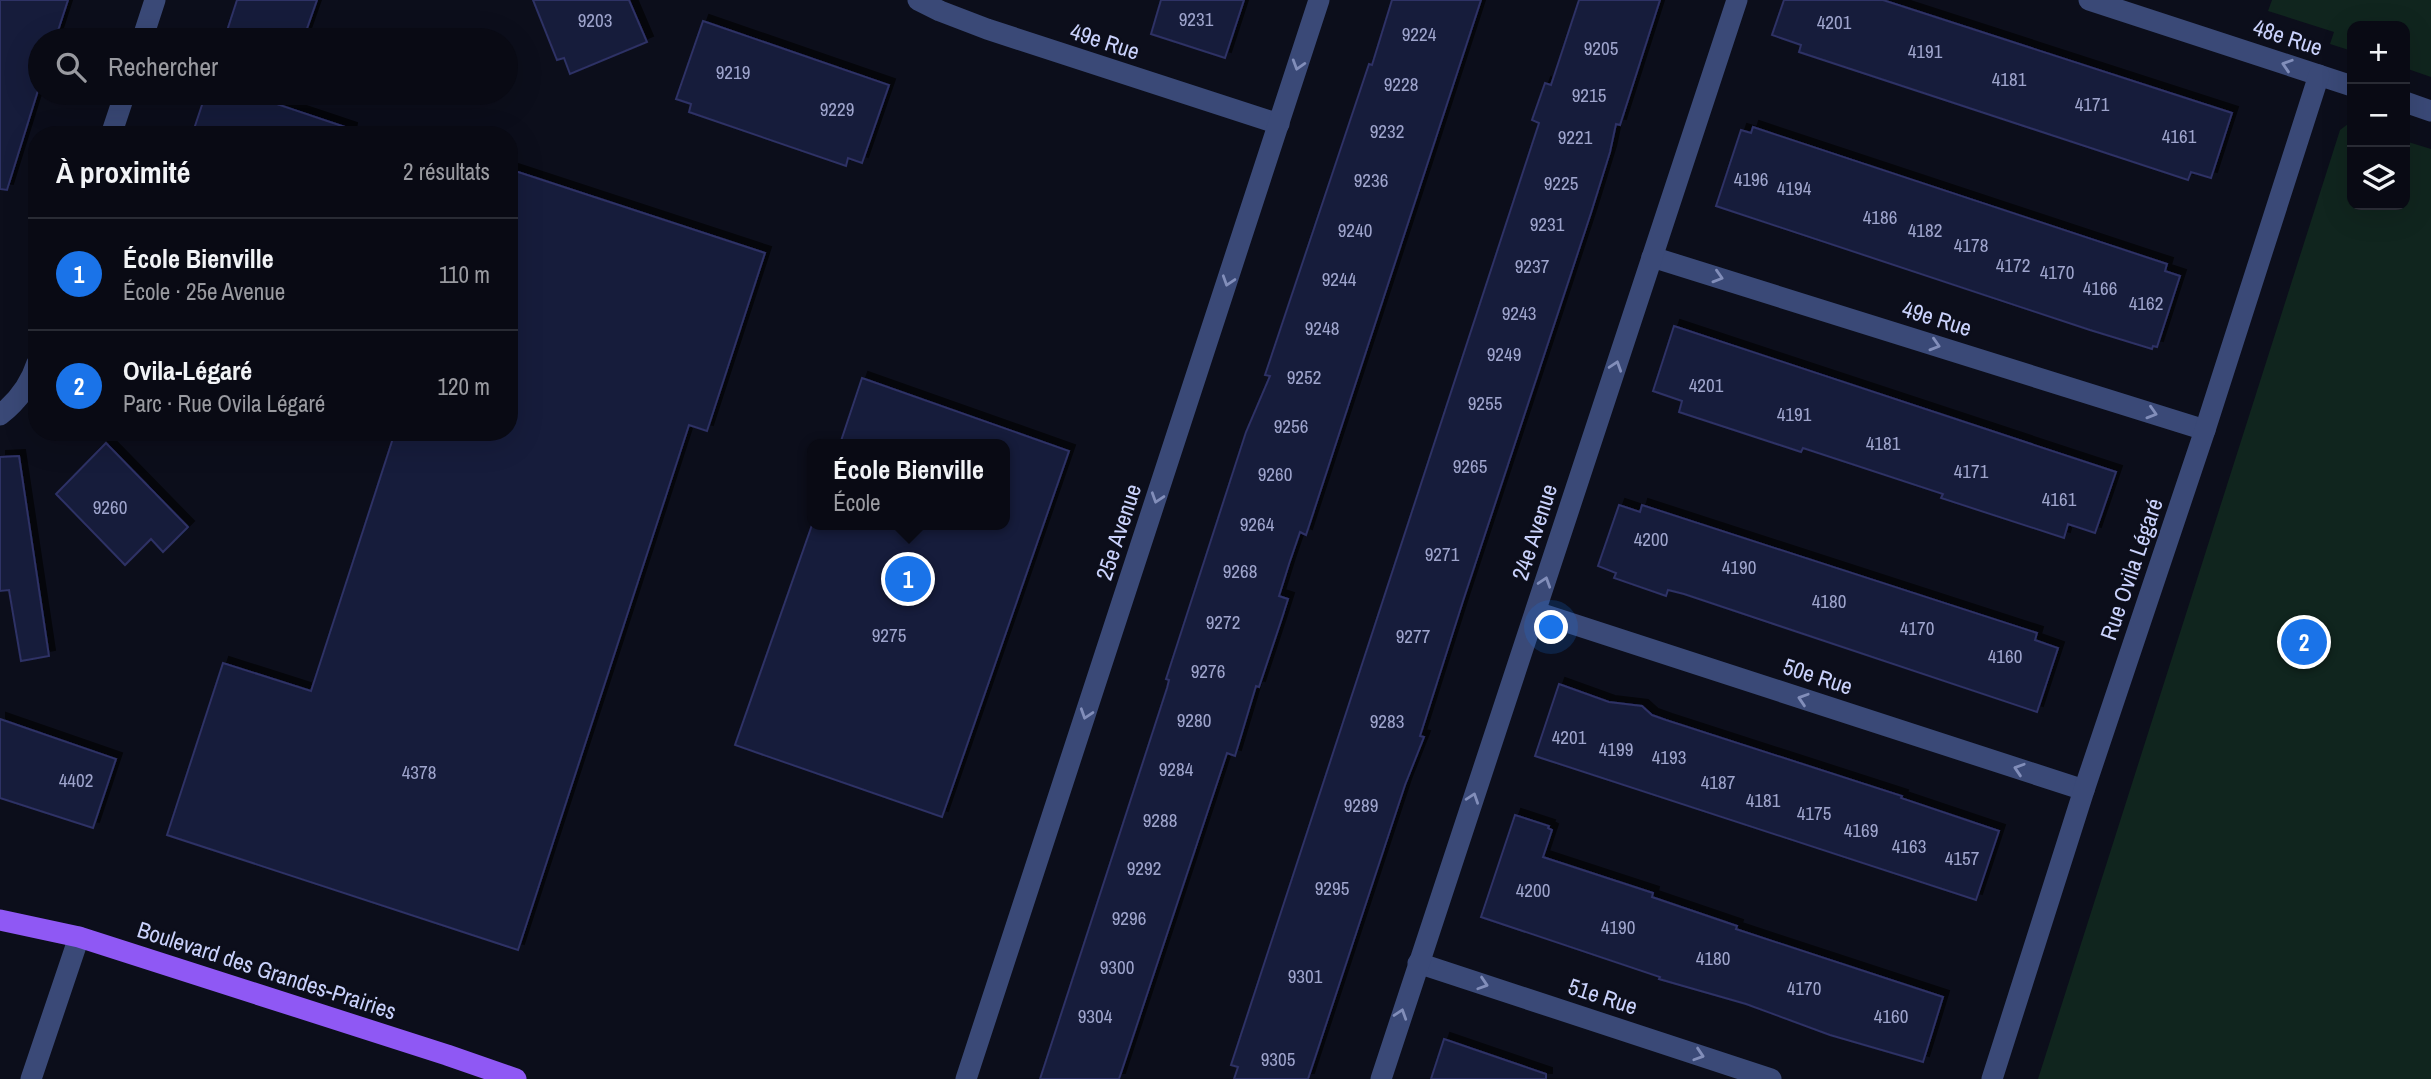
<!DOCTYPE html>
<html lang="fr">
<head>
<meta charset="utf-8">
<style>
  :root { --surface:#090a14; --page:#12131d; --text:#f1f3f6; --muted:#999aa0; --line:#292b34; --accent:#1a73e8 }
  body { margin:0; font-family:"Archivo Narrow",sans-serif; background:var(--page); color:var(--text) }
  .controls { position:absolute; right:21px; top:21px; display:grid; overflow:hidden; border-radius:14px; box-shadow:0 7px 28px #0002 }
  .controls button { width:63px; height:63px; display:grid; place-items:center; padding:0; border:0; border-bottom:2px solid var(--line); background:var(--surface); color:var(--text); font:35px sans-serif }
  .you { position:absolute; left:1552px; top:628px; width:24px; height:24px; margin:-18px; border:5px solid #fff; border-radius:50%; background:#1a73e8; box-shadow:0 0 0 10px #1a73e833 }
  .badge { display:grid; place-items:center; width:46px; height:46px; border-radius:50%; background:var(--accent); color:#fff; font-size:23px; font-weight:700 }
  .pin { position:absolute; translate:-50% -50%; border:4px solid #fff; box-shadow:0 2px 7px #0006 }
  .popup { position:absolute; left:807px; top:439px; width:203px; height:91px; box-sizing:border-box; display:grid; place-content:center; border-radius:14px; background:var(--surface); filter:drop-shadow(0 2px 5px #0005); font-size:23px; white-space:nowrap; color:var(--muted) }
  .popup b { font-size:26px; color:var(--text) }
  .popup::after { content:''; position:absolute; left:50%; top:100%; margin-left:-14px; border:14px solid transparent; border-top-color:var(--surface) }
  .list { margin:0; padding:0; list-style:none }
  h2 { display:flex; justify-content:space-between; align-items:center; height:91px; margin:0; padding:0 28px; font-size:30px }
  h2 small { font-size:23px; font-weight:400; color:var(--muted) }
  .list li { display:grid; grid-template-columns:46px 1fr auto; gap:21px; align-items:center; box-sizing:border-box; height:112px; padding:0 28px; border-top:2px solid var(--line) }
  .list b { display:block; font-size:26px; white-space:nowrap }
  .list p { margin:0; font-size:23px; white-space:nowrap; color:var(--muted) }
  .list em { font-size:23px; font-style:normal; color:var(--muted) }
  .icon { flex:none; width:38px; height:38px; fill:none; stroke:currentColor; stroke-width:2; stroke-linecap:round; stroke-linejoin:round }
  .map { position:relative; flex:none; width:2431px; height:1079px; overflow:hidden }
  .search { position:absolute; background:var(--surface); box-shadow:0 7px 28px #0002; left:28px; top:28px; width:490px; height:77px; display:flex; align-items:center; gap:18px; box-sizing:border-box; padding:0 24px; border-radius:38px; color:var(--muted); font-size:26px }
  .panel { position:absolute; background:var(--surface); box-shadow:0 7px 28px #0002; left:28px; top:126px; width:490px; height:315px; border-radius:28px }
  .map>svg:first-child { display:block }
</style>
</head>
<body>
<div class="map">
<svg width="2431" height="1079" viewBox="0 0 2431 1079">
  <defs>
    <filter id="shadow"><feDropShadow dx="6" dy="-6" stdDeviation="0" flood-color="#0009"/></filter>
  </defs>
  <rect width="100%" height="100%" fill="#0c0e1b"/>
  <g fill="#10251e">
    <path d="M2272,0H2431V77L2405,68V26H2352V51L2330,44L2334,32L2268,11Z"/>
    <path d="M2348,124H2352V205H2405V141L2431,149V1079H2038L2340,130Z"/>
  </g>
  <g fill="#191c3b" stroke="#2d3165" stroke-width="2" filter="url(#shadow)">
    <path d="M0,0H68L55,40H40V84L7,190L0,189Z"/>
    <path d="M237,0H317L303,40H224Z"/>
    <path d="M533,0H629L647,42L570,74L564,58L557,60Z"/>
    <path d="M1161,0H1244L1225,58L1151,34Z"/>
    <path d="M1392,0H1481L1306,535L1300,532L1289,564L1279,596L1288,599L1282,618L1259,687L1256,686L1235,756L1227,753L1119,1079H1040L1167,688L1169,680L1166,679L1246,432L1270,376L1265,375L1369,64L1372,65Z"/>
    <path d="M1579,0H1660L1620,125L1616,124L1610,152L1591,213L1463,601L1420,736L1424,737L1405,785L1308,1079H1234L1238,1067L1231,1065L1539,123L1532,120L1545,83L1551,85Z"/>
    <path d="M1784,0H1883L2232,113L2211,178L2191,172L2188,180L1799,52L1801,45L1772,35Z"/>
    <path d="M703,21L889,85L862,163L848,158L846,166L689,112L691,104L676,99Z"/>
    <path d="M206,93H244L351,129L350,135H192Z"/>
    <path d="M1753,127L2167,264L2165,271L2180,276L2157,347L2153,346L2152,349L2090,330L1716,206L1741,130L1751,133Z"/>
    <path d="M509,169L765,253L707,431L689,425L518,950L167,835L223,663L311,691L395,432H509Z"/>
    <path d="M1674,326L2116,472L2095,533L2068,524L2064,538L1941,498L1943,494L1803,448L1801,452L1679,412L1682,401L1653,391Z"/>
    <path d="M862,378L1069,451L942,817L735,745L812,525H1004V444H840Z"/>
    <path d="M106,443L188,527L163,552L151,539L125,565L56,494Z"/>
    <path d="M19,456L49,656L21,661L9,590L0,591V457Z"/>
    <path d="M1619,505L1640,512L1642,505L2037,633L2035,640L2058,648L2037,712L1684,594L1668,590L1666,596L1614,578L1616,573L1598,566Z"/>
    <path d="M1559,684L1609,702L1642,706L1652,715L1666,720L1902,796L1901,798L1999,831L1976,900L1535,756Z"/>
    <path d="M0,719L116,759L93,828L0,798Z"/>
    <path d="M1515,815L1549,826L1548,828L1552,830L1543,857L1653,893L1652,897L1737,926L1736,929L1943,997L1923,1062L1830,1035L1746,1004L1659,979L1660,977L1481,917Z"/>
    <path d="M1444,1039L1546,1074V1079H1431Z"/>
  </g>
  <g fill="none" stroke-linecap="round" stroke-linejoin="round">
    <g stroke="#3a4977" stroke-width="21">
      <path d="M918,0L940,11L987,29L1279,124"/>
      <path d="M2089,0L2352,86"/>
      <path d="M142,40L155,0"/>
      <path d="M2405,102L2431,111"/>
      <path d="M111,135L125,93"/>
      <path d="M1652,257L2205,430"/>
      <path d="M0,415C18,401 30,385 37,363"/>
      <path d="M1536,612L2084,790"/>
      <path d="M1418,963L1771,1079"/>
      <path d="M31,1079L79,937"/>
      <path d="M966,1079L1319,0"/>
      <path d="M1381,1079L1737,0"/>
      <path d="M1992,1079L2084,790L2205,430L2319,75"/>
    </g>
    <path stroke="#8f58f4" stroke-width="21" d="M0,920L79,937L447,1055L516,1079"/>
  </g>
  <defs><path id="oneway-chevron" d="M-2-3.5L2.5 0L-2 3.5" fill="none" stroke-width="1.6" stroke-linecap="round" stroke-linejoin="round" transform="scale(1.75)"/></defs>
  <g stroke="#828eba">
    <use href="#oneway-chevron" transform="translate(1298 65) rotate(107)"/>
    <use href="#oneway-chevron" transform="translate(2287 65) rotate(-162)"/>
    <use href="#oneway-chevron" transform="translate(1718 277) rotate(17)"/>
    <use href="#oneway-chevron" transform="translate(1228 281) rotate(108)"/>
    <use href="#oneway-chevron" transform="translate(1935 345) rotate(17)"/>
    <use href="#oneway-chevron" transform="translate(1616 366) rotate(-72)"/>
    <use href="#oneway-chevron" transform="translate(2152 413) rotate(17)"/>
    <use href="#oneway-chevron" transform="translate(1157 498) rotate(108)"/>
    <use href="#oneway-chevron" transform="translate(1545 582) rotate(-72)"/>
    <use href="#oneway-chevron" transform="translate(1803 699) rotate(-162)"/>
    <use href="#oneway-chevron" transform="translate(1086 714) rotate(108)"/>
    <use href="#oneway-chevron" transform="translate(2019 769) rotate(-162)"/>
    <use href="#oneway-chevron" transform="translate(1473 798) rotate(-71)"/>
    <use href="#oneway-chevron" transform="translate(1483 984) rotate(18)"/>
    <use href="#oneway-chevron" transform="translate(1401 1014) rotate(-72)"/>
    <use href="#oneway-chevron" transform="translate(1699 1055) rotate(18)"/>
  </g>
  <g text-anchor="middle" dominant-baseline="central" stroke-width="5" stroke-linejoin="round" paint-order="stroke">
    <g font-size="19" fill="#9ea4cc">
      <text x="1196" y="19">9231</text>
      <text x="595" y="20">9203</text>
      <text x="1834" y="22">4201</text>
      <text x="1419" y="34">9224</text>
      <text x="1601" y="48">9205</text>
      <text x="1925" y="51">4191</text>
      <text x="733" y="72">9219</text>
      <text x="2009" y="79">4181</text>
      <text x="1401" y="84">9228</text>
      <text x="1589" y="95">9215</text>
      <text x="2092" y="104">4171</text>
      <text x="837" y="109">9229</text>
      <text x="1387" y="131">9232</text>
      <text x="2179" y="136">4161</text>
      <text x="1575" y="137">9221</text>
      <text x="1751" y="179">4196</text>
      <text x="1371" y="180">9236</text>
      <text x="1561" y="183">9225</text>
      <text x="1794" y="188">4194</text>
      <text x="1880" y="217">4186</text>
      <text x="1547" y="224">9231</text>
      <text x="1355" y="230">9240</text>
      <text x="1925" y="230">4182</text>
      <text x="1971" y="245">4178</text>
      <text x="2013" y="265">4172</text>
      <text x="1532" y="266">9237</text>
      <text x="2057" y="272">4170</text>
      <text x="1339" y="279">9244</text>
      <text x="2100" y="288">4166</text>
      <text x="2146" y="303">4162</text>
      <text x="1519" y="313">9243</text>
      <text x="1322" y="328">9248</text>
      <text x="1504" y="354">9249</text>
      <text x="1304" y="377">9252</text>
      <text x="1706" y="385">4201</text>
      <text x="1485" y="403">9255</text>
      <text x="1794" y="414">4191</text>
      <text x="1291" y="426">9256</text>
      <text x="1883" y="443">4181</text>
      <text x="1470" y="466">9265</text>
      <text x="1971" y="471">4171</text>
      <text x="1275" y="474">9260</text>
      <text x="2059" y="499">4161</text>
      <text x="110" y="507">9260</text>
      <text x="1257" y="524">9264</text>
      <text x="1651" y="539">4200</text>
      <text x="1442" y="554">9271</text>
      <text x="1739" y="567">4190</text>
      <text x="1240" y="571">9268</text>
      <text x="1829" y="601">4180</text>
      <text x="1223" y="622">9272</text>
      <text x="1917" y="628">4170</text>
      <text x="889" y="635">9275</text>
      <text x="1413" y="636">9277</text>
      <text x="2005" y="656">4160</text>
      <text x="1208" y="671">9276</text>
      <text x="1194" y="720">9280</text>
      <text x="1387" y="721">9283</text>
      <text x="1569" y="737">4201</text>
      <text x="1616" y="749">4199</text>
      <text x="1669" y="757">4193</text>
      <text x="1176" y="769">9284</text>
      <text x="419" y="772">4378</text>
      <text x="76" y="780">4402</text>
      <text x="1718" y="782">4187</text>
      <text x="1763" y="800">4181</text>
      <text x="1361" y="805">9289</text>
      <text x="1814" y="813">4175</text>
      <text x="1160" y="820">9288</text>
      <text x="1861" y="830">4169</text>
      <text x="1909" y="846">4163</text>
      <text x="1962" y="858">4157</text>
      <text x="1144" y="868">9292</text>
      <text x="1332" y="888">9295</text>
      <text x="1533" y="890">4200</text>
      <text x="1129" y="918">9296</text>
      <text x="1618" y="927">4190</text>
      <text x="1713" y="958">4180</text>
      <text x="1117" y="967">9300</text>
      <text x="1305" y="976">9301</text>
      <text x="1804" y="988">4170</text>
      <text x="1095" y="1016">9304</text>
      <text x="1891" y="1016">4160</text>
      <text x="1278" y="1059">9305</text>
    </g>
    <g font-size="23" fill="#cad2fc" stroke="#0c0e1b">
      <text transform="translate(2288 37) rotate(18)">48e Rue</text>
      <text transform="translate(1105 41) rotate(18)">49e Rue</text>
      <text transform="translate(1937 318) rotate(17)">49e Rue</text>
      <text transform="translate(1118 532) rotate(-72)">25e Avenue</text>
      <text transform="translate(1534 532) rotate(-72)">24e Avenue</text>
      <text transform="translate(2131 569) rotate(-71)">Rue Ovila Légaré</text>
      <text transform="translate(1818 676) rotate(18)">50e Rue</text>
      <text transform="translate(267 970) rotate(18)">Boulevard des Grandes-Prairies</text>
      <text transform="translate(1603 996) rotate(18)">51e Rue</text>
    </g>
  </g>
</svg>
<div class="controls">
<button>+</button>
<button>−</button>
<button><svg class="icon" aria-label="layers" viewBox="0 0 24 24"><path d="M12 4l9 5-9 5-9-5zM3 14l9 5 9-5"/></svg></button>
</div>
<div class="you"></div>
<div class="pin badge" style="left:908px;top:579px">1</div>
<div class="popup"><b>École Bienville</b>École</div>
<div class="pin badge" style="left:2304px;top:642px">2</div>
<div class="search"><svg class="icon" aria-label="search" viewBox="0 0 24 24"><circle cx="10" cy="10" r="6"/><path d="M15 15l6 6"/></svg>Rechercher</div>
<section class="panel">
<h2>À proximité<small>2 résultats</small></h2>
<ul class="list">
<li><span class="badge">1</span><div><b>École Bienville</b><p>École · 25e Avenue</p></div><em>110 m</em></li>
<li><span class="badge">2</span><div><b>Ovila-Légaré</b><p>Parc · Rue Ovila Légaré</p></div><em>120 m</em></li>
</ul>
</section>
</div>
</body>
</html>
